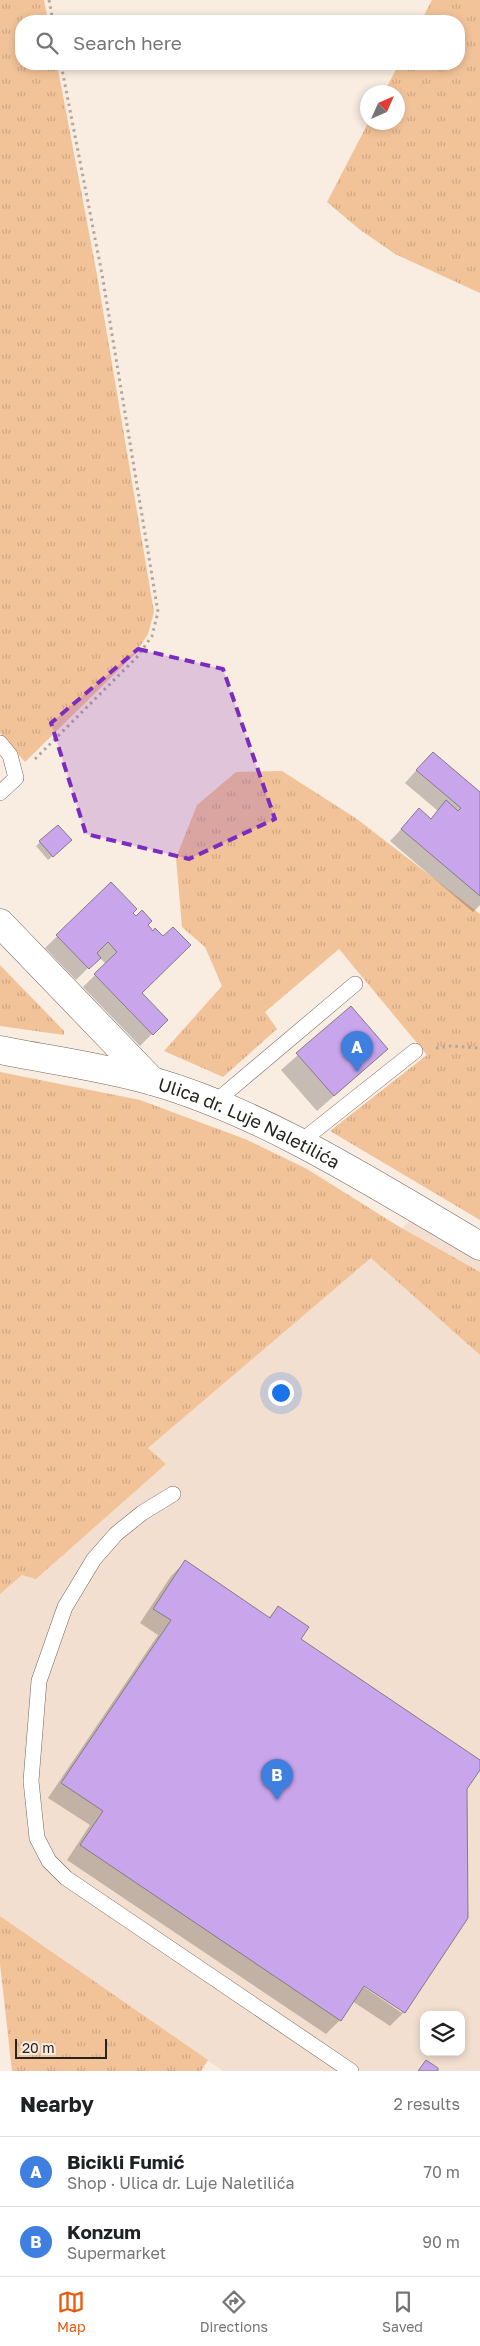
<!DOCTYPE html>
<html lang="en">
<head>
<meta charset="utf-8">
<style>
  :root { --surface:#fff; --page:#f2f2f2; --text:#202124; --muted:#757577; --line:#e0e0e0; --accent:#ea580c }
  body { margin:0; font-family:"Golos Text",sans-serif; background:var(--page); color:var(--text) }
  .controls { position:absolute; right:15px; bottom:15px; display:grid; overflow:hidden; border-radius:10px; box-shadow:0 2px 8px #0003 }
  .controls button { width:45px; height:45px; display:grid; place-items:center; padding:0; border:0; border-bottom:1px solid var(--line); background:var(--surface); color:var(--text); font:25px sans-serif }
  .compass { position:absolute; left:360px; top:85px; width:45px; height:45px; border-radius:50%; background:var(--surface); box-shadow:0 2px 8px #0003; rotate:45deg }
  .scale { position:absolute; left:15px; bottom:12px; width:92px; box-sizing:border-box; padding-left:5px; border:2px solid #28231f; border-top:0; font-size:14px; line-height:18px; white-space:nowrap; color:#28231f; -webkit-text-stroke:4px #f9ece1; paint-order:stroke }
  .you { position:absolute; left:280px; top:1392px; width:18px; height:18px; margin:-12px; border:4px solid #fff; border-radius:50%; background:#1a73e8; box-shadow:0 0 0 8px #1a73e833 }
  .badge { display:grid; place-items:center; width:32px; height:32px; border-radius:50%; background:var(--accent); color:#fff; font-size:16px; font-weight:700 }
  .pin { position:absolute; translate:-50% -41px; filter:drop-shadow(0 1px 2px #0008) }
  .pin::after { content:''; position:absolute; top:26px; width:18px; height:15px; background:inherit; clip-path:polygon(0 0,100% 0,50% 100%) }
  .list { margin:0; padding:0; list-style:none }
  h2 { display:flex; justify-content:space-between; align-items:center; height:65px; margin:0; padding:0 20px; font-size:21px }
  h2 small { font-size:16px; font-weight:400; color:var(--muted) }
  .list li { display:grid; grid-template-columns:32px 1fr auto; gap:15px; align-items:center; box-sizing:border-box; height:70px; padding:0 20px; border-top:1px solid var(--line) }
  .list b { display:block; font-size:19px; white-space:nowrap }
  .list p { margin:0; font-size:16px; white-space:nowrap; color:var(--muted) }
  .list em { font-size:16px; font-style:normal; color:var(--muted) }
  .icon { flex:none; width:28px; height:28px; fill:none; stroke:currentColor; stroke-width:2; stroke-linecap:round; stroke-linejoin:round }
  .map { position:relative; flex:none; width:480px; height:2071px; overflow:hidden }
  .search { position:absolute; background:var(--surface); box-shadow:0 2px 8px #0003; left:15px; right:15px; top:15px; height:55px; display:flex; align-items:center; gap:12px; box-sizing:border-box; padding:0 18px; border-radius:20px; color:var(--muted); font-size:19px }
  .sheet { height:205px; background:var(--surface) }
  nav { display:flex; justify-content:space-around; align-items:center; box-sizing:border-box; height:70px; border-top:1px solid var(--line); background:var(--surface); font-size:14px; color:var(--muted) }
  nav a { display:grid; justify-items:center; gap:2px }
  nav .on { color:var(--accent) }
  .map>svg:first-child { display:block }
</style>
</head>
<body>
<div class="map">
<svg width="480" height="2071" viewBox="0 0 480 2071">
  <defs>
    <pattern id="grass-tufts" width="24" height="20" patternUnits="userSpaceOnUse" patternTransform="scale(1.25)"><rect width="24" height="20" fill="#f2c399"/><path d="M3 7l-1-3M5 7V3M7 7l1-3M15 17l-1-3M17 17v-4M19 17l1-3" fill="none" stroke="#d0a783"/></pattern>
  </defs>
  <rect width="100%" height="100%" fill="#f9ece1"/>
  <path fill="#f2dfcf" fill-rule="evenodd" d="M420,1211L480,1246V2071H223L0,1916V1594L22,1574L165,1464L148,1448L371,1258ZM424,2015H461V2052H424Z"/>
  <g fill="url(#grass-tufts)">
    <path d="M0,0H44L48,21H21V64H57L97,275L154,612L148,634L135,654L25,762L0,733Z"/>
    <path d="M432,0H480V293L395,254L359,229L327,202L368,123L398,122V92H384L399,64H459V21H421Z"/>
    <path d="M282,771L357,819L480,914V1220L330,1131L427,1055L339,949L265,1012L277,1029L223,1077L164,1051L222,986L205,947L182,927L176,858L197,805L236,772Z"/>
    <path d="M0,965L64,1031V1035L0,1026Z"/>
    <path d="M0,1072L140,1100L245,1139L307,1169L398,1226L480,1272V1355L371,1258L148,1448L166,1464L36,1579L22,1575L0,1594Z"/>
    <path d="M0,1916L208,2060L201,2071H12L0,1964Z"/>
  </g>
  <g fill="#0003" fill-rule="evenodd">
    <path d="M421,765L480,794V905L473,912L390,841L419,810L430,820L438,811L405,783Z"/>
    <path d="M40,842L66,845L48,860L36,846Z"/>
    <path d="M111,884L131,913L146,925L140,993L166,1020L140,1046L83,987L106,964L99,957L76,980L45,948Z"/>
    <path d="M351,1008L387,1049L317,1111L281,1070Z"/>
    <path d="M185,1562L268,1618L278,1608L299,1640L480,1762V1768L466,1789L467,1918L404,2012L390,2026L352,2001L340,2020L326,2034L67,1860L90,1825L48,1798L158,1635L140,1623L171,1576ZM360,1981L402,2010V2013L358,1983Z"/>
  </g>
  <g fill="#c9a5ec" stroke="#827c89">
    <path d="M433,752L480,792V896L401,829L419,808L431,819L446,800L458,811L461,808L416,770Z"/>
    <path d="M58,825L72,840L53,857L39,841Z"/>
    <path d="M111,882L137,909L133,913L136,916L142,910L152,921L148,925L153,931L155,928L163,936L173,927L191,945L142,993L168,1020L153,1035L94,974L117,952L108,942L97,953L101,958L89,969L56,935Z"/>
    <path d="M351,1006L388,1049L334,1096L296,1053Z"/>
    <path d="M185,1560L270,1618L278,1606L309,1627L301,1639L480,1760V1770L467,1789L468,1918L405,2013L364,1986L341,2021L80,1845L103,1811L61,1783L171,1620L153,1609Z"/>
    <path d="M426,2060L438,2068V2071H418Z"/>
  </g>
  <g fill="none" stroke-linecap="round" stroke-linejoin="round">
    <defs>
      <g id="service">
        <path d="M0,743L10,755L16,778L0,793"/>
        <path d="M214,1103L355,984"/>
        <path d="M299,1143L415,1051"/>
        <path d="M173,1494L142,1513L116,1534L94,1559L65,1607L39,1681L31,1781L37,1838L49,1861L66,1878L351,2071"/>
      </g>
      <g id="tertiary">
        <path d="M0,923L152,1081"/>
        <path id="s1" d="M0,1050C50,1060 104,1067 152,1081C265,1113 379,1187 480,1246"/>
      </g>
    </defs>
    <use href="#service" stroke="#72675e" stroke-width="16"/>
    <use href="#tertiary" stroke="#72675e" stroke-width="29"/>
    <g stroke="#b1a79e" stroke-width="3" stroke-dasharray="2.5 4" stroke-linecap="butt">
      <path d="M49,0L53,21"/>
      <path d="M35,759L137,657L152,636L158,612L102,274L61,64"/>
      <path d="M436,1048L451,1046L480,1048"/>
    </g>
    <use href="#service" stroke="#fff" stroke-width="15"/>
    <use href="#tertiary" stroke="#fff" stroke-width="28"/>
  </g>
  <path fill="#7b2cbf" fill-opacity="0.2" stroke="#7b2cbf" stroke-width="4" stroke-dasharray="10 6" stroke-linejoin="round" d="M138,649L223,669L275,819L189,859L86,834L51,723Z"/>
  <g text-anchor="middle" dominant-baseline="central" stroke-width="4.5" stroke-linejoin="round" paint-order="stroke">
    <g font-size="18" fill="#28231f" stroke="#f9ece1">
      <text stroke="none"><textPath href="#s1" startOffset="261">Ulica dr. Luje Naletilića</textPath></text>
    </g>
  </g>
</svg>
<div class="controls">
<button><svg class="icon" aria-label="layers" viewBox="0 0 24 24"><path d="M12 4l9 5-9 5-9-5zM3 14l9 5 9-5"/></svg></button>
</div>
<svg class="compass" viewBox="-18 -18 36 36"><path d="M0-13l5 13h-10z" fill="#e53935"/><path d="M0 13l5-13h-10z" fill="#757577"/></svg>
<div class="scale">20 m</div>
<div class="you"></div>
<div class="pin badge" style="left:357px;top:1072px;background:#3f7fe0">A</div>
<div class="pin badge" style="left:277px;top:1800px;background:#3f7fe0">B</div>
<div class="search"><svg class="icon" aria-label="search" viewBox="0 0 24 24"><circle cx="10" cy="10" r="6"/><path d="M15 15l6 6"/></svg>Search here</div>
</div>
<section class="sheet">
<h2>Nearby<small>2 results</small></h2>
<ul class="list">
<li><span class="badge" style="background:#3f7fe0">A</span><div><b>Bicikli Fumić</b><p>Shop · Ulica dr. Luje Naletilića</p></div><em>70 m</em></li>
<li><span class="badge" style="background:#3f7fe0">B</span><div><b>Konzum</b><p>Supermarket</p></div><em>90 m</em></li>
</ul>
</section>
<nav>
<a class="on"><svg class="icon" aria-label="map" viewBox="0 0 24 24"><path d="M3 6l6-2 6 2 6-2v14l-6 2-6-2-6 2zM9 4v14M15 6v14"/></svg>Map</a>
<a><svg class="icon" aria-label="directions" viewBox="0 0 24 24"><path d="M12 3l9 9-9 9-9-9zM9 14v-3h6M13 9l2 2-2 2"/></svg>Directions</a>
<a><svg class="icon" aria-label="saved" viewBox="0 0 24 24"><path d="M7 4h10v16l-5-4-5 4z"/></svg>Saved</a>
</nav>
</body>
</html>
